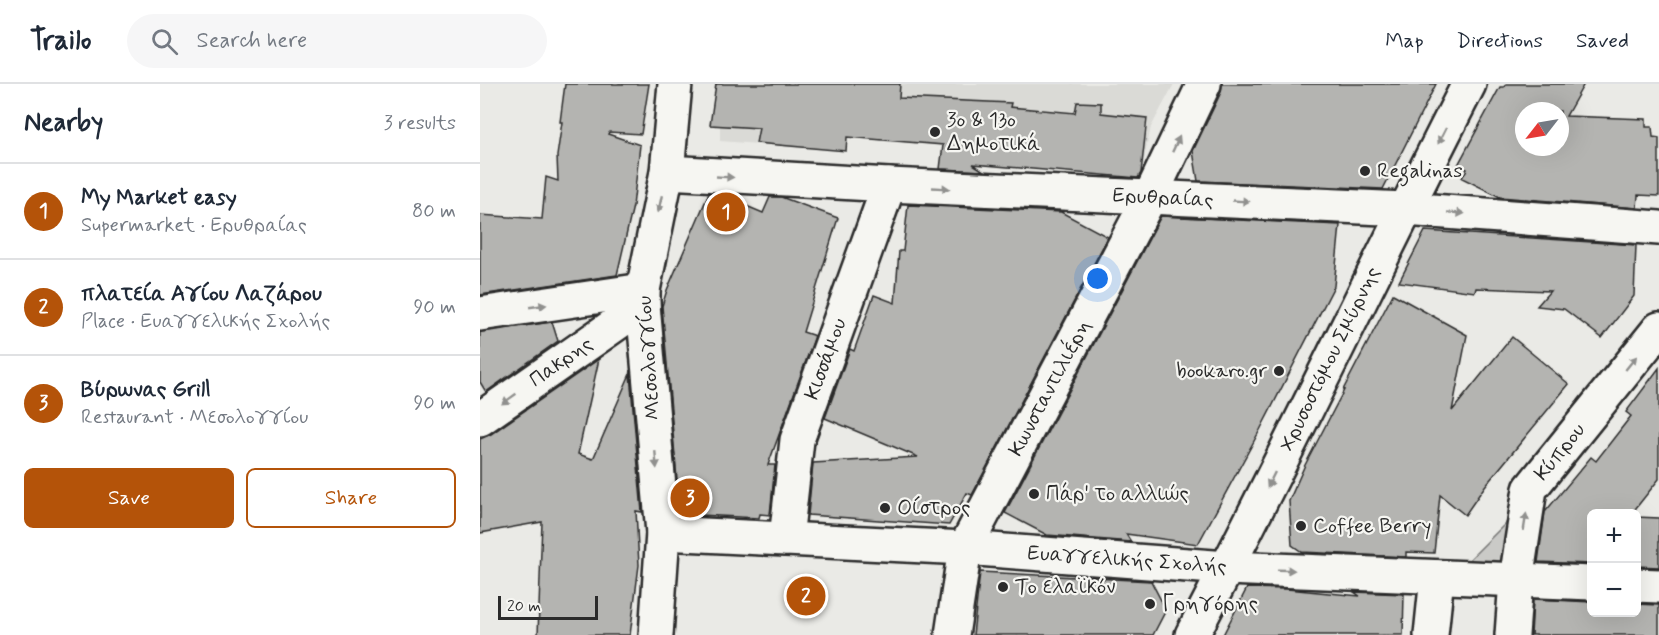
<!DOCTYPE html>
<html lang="en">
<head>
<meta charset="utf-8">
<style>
  :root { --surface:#fff; --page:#f6f6f7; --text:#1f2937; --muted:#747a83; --line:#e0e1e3; --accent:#b45309 }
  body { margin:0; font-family:Mynerve,sans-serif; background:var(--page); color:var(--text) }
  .controls { position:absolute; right:18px; bottom:18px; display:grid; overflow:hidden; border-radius:9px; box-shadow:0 6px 24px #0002 }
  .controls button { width:54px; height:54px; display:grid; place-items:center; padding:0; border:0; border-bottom:2px solid var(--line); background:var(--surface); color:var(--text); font:30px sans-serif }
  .compass { position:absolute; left:1035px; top:18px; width:54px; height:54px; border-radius:50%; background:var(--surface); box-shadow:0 6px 24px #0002; rotate:239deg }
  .scale { position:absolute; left:18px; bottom:15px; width:100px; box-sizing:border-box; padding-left:6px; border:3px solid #2b2b2b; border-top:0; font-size:16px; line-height:21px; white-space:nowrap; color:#2b2b2b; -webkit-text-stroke:4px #f6f6f2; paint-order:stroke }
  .you { position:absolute; left:618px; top:195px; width:21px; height:21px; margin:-15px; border:4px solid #fff; border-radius:50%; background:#1a73e8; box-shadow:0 0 0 9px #1a73e833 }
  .badge { display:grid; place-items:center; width:39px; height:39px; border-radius:50%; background:var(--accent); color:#fff; font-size:20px; font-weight:700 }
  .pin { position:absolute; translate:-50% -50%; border:3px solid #fff; box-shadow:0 2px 6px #0006 }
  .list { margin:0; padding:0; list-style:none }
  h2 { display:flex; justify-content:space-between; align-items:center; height:78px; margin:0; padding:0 24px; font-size:26px }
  h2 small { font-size:20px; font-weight:400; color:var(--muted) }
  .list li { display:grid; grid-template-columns:39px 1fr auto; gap:18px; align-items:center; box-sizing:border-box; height:96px; padding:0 24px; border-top:2px solid var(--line) }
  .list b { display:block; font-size:22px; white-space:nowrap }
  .list p { margin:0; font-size:20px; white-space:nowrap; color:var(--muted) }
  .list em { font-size:20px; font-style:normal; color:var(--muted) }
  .actions { display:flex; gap:12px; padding:18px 24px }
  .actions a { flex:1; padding:14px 0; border:2px solid var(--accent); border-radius:9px; text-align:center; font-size:21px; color:var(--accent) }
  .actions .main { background:var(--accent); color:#fff }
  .icon { flex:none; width:33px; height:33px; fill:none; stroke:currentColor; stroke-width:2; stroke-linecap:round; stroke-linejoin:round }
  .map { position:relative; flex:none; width:1179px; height:551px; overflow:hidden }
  header { display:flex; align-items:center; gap:36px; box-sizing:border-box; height:84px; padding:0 30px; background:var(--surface); border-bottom:2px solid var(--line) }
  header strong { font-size:28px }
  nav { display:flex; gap:33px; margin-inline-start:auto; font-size:21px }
  .search { width:420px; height:54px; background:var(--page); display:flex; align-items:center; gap:15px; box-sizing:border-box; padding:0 21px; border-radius:33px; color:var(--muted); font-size:22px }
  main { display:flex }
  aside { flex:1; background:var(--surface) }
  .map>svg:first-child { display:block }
</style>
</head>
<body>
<header>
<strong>Trailo</strong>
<div class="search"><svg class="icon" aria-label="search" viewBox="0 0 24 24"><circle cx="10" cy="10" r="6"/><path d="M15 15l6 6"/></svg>Search here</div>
<nav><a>Map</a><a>Directions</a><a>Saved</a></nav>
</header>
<main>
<aside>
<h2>Nearby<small>3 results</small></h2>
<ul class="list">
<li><span class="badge">1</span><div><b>My Market easy</b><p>Supermarket · Ερυθραίας</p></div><em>80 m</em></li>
<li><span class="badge">2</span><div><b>πλατεία Αγίου Λαζάρου</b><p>Place · Ευαγγελικής Σχολής</p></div><em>90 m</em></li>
<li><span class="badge">3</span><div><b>Βύρωνας Grill</b><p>Restaurant · Μεσολογγίου</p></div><em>90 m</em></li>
</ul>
<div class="actions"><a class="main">Save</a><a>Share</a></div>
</aside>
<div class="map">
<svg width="1179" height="551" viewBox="0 0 1179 551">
  <rect width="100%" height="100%" fill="#eaeae6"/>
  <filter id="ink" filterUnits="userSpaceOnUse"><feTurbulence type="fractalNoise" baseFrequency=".0167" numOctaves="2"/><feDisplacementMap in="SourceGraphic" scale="12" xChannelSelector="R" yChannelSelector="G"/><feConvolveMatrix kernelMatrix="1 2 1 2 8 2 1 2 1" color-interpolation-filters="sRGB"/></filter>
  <g filter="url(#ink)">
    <path fill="#dadad6" d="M236,0H694L671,43L660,94L461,78L463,61L368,54L366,67L240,57V42L230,41Z"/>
    <path fill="#cacac7" stroke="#7a7a79" stroke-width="1.5" d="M1030,435L1026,483L987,478Z"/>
    <g fill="#b4b4b1" stroke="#2b2b2b" stroke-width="1.5" fill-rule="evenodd">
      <path d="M85,0H169L161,50L129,48L128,50L160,61L153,122L137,191L0,211V131L62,135L66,93L78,97L77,72L82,38H80Z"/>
      <path d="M236,0H420L419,14L531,19L530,23L595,29L597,18L621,19V29L667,34L661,89L658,94L493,80L504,87L460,85L463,61L367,53L366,67L276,59L279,44L230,41Z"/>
      <path d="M742,0H956L903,105L718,97L713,67L741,8Z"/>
      <path d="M1026,0H1104L1086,32L1166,35V43H1172L1173,53L1179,54V112L1158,111L1157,124L1020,113L982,94L987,85L978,81L1020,3H1024ZM1044,27H1080V63H1044Z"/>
      <path d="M229,109L238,110L283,129L290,113H301L358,134L323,248L335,252L288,381H295L290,431L280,430L279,434L200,430L182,222L187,206Z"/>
      <path d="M428,121L581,128L628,153L492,411L487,409L469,441L328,431L333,379L438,373L345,334L370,265L374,267L394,211L415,219L419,167H423Z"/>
      <path d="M681,132L860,141L854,202L780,346L718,460L646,450L651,458L567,451L525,429Z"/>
      <path d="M945,147L1156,161L1154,212L1122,254L1084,225L1057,222L1070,207L996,204L995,208L919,198Z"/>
      <path d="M913,210L987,251L972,327L1032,253L1089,300L1005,402L985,431L960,411L954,469L926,468V473L822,468L812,461L809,417L824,383L864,306H863Z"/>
      <path d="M72,238L78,257L6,308L0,298V248Z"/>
      <path d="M119,275L98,370L113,375L150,290L162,428L156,427L159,481L150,551H58L62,438L0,449V355L11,350Z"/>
      <path d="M1179,284V395L1152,429H1112V480L1058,478L1065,428L1111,373L1116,377L1151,332L1146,328Z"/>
      <path d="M1156,433L1179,434V483L1156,482Z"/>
      <path d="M500,488L671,497L686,526L673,551H493Z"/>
      <path d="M767,504L807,505L880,512L874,508L924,510L923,551H743Z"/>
      <path d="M1053,515L1112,518V528H1156V520L1179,521V551H1051Z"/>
    </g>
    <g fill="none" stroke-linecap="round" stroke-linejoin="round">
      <defs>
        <g id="minor">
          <path d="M187,88L409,101L925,125L1179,144"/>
          <path d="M0,230L163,206"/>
          <path d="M0,335L163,221"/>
          <path d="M183,449L485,464L747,484L1112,499"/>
          <path d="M306,455L317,356L409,101"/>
          <path d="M1156,501L1179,502"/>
          <path d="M176,551L183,449L163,221V206L187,88L195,0"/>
          <path d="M472,551L485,464L670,113L724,0"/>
          <path d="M712,551C808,369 895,183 989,0"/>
          <path d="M951,551L957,493"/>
          <path d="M1032,551L1036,496L1050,405L1179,245"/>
        </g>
      </defs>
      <use href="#minor" stroke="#2b2b2b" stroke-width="38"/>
      <use href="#minor" stroke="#f6f6f2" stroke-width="33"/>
    </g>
    <defs><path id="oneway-solid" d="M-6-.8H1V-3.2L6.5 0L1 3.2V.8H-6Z" transform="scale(1.5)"/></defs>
    <g fill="#90908e">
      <use href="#oneway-solid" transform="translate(962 52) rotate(117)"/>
      <use href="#oneway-solid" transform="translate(696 60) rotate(-65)"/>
      <use href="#oneway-solid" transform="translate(245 93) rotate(3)"/>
      <use href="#oneway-solid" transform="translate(461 104) rotate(3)"/>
      <use href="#oneway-solid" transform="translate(761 117) rotate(3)"/>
      <use href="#oneway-solid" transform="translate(180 120) rotate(102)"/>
      <use href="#oneway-solid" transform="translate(976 129) rotate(4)"/>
      <use href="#oneway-solid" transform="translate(58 222) rotate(-8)"/>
      <use href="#oneway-solid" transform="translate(1151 279) rotate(-51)"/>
      <use href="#oneway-solid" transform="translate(29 315) rotate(145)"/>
      <use href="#oneway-solid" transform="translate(176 376) rotate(85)"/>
      <use href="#oneway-solid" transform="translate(791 396) rotate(116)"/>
      <use href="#oneway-solid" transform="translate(1045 438) rotate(-81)"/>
      <use href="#oneway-solid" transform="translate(806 486) rotate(2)"/>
    </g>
  </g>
  <g fill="#2b2b2b" stroke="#f6f6f2" stroke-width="2">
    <circle cx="455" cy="48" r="6"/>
    <circle cx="885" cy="87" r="6"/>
    <circle cx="799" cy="287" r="6"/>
    <circle cx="554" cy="410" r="6"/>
    <circle cx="405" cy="424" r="6"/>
    <circle cx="821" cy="442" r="6"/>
    <circle cx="523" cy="503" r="6"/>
    <circle cx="670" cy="520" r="6"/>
  </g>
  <g text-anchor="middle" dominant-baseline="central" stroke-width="4.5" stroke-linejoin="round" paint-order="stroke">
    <g font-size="21" fill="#2b2b2b" stroke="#f6f6f2" text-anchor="start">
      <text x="467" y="36">3o &amp; 13o<tspan x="467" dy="24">Δημοτικά</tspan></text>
      <text x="897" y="87">Regalinas</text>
      <text x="787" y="287" text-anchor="end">bookaro.gr</text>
      <text x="566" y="410">Πάρ' το αλλιώς</text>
      <text x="417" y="424">Οίστρος</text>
      <text x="833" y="442">Coffee Berry</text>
      <text x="535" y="503">Το ελαϊκόν</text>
      <text x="682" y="520">Γρηγόρης</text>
    </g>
    <g font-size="21" fill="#2b2b2b" stroke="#f6f6f2">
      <text transform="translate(683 114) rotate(3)">Ερυθραίας</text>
      <text transform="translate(169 274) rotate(-94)">Μεσολογγίου</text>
      <text transform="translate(346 275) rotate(-70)">Κισσάμου</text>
      <text transform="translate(850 275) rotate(-64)">Χρυσοστόμου Σμύρνης</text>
      <text transform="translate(81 278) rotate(-35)">Πακρης</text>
      <text transform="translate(570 304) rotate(-62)">Κωνσταντιλιέρη</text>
      <text transform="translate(1080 368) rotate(-51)">Κύπρου</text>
      <text transform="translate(647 476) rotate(4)">Ευαγγελικής Σχολής</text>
    </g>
  </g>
</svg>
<div class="controls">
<button>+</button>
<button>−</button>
</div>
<svg class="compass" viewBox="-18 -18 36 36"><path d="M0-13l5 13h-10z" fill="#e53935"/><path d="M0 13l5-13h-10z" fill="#747a83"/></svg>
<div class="scale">20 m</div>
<div class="you"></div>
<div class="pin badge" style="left:246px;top:128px">1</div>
<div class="pin badge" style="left:326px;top:512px">2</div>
<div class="pin badge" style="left:210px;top:414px">3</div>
</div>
</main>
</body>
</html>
